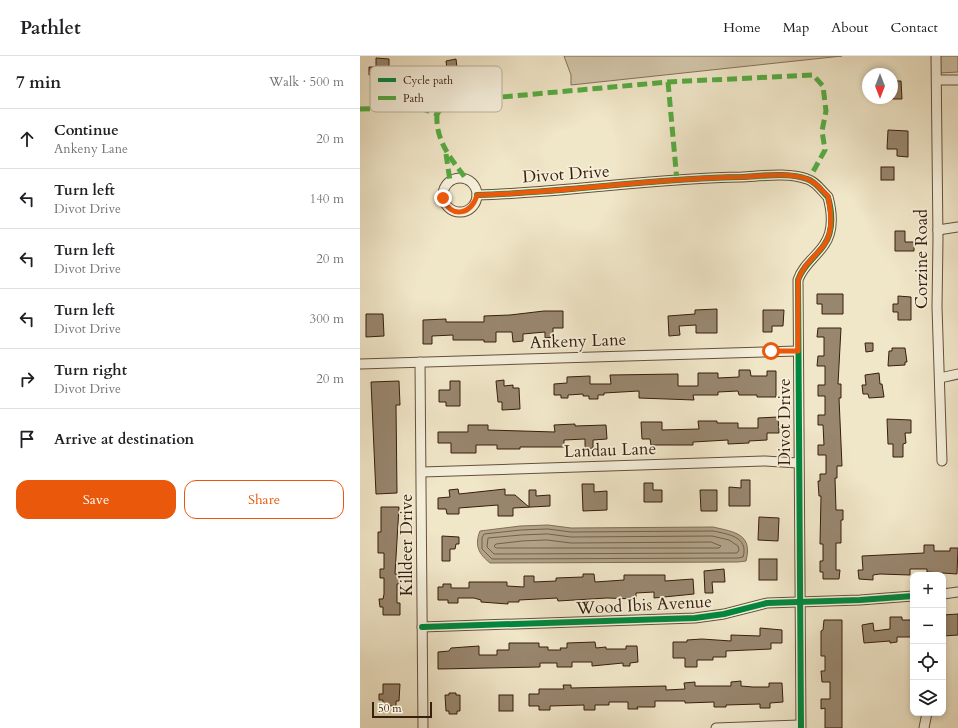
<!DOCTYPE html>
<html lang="en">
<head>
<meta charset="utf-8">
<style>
  :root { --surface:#fff; --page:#f2f2f2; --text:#202124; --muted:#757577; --line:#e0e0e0; --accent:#ea580c }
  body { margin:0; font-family:Cardo,serif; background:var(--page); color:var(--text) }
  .controls { position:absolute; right:12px; bottom:12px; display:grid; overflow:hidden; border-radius:8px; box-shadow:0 2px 6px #0003 }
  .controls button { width:36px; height:36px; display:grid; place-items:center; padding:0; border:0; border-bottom:1px solid var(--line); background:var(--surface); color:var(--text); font:20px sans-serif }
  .compass { position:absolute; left:502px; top:12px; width:36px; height:36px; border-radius:50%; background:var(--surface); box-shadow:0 2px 6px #0003; rotate:180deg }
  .scale { position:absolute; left:12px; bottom:10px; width:60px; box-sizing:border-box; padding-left:4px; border:2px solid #381e0c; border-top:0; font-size:11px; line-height:14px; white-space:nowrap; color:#381e0c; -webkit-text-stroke:3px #f5efdb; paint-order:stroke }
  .stop { position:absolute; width:12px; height:12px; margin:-9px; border:3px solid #ea580c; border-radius:50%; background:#fff }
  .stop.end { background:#ea580c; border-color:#fff; box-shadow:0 1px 4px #0008 }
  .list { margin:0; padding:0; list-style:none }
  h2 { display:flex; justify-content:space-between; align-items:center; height:52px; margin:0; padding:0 16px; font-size:17px }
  h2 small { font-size:13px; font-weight:400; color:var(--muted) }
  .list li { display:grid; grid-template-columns:26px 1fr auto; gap:12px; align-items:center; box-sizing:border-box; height:60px; padding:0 16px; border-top:1px solid var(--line) }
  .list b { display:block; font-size:15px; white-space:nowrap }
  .list p { margin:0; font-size:13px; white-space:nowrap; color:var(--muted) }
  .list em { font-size:13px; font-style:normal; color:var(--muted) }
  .actions { display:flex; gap:8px; padding:12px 16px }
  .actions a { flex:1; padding:9px 0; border:1px solid var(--accent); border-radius:12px; text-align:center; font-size:14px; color:var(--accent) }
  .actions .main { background:var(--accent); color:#fff }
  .icon { flex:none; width:22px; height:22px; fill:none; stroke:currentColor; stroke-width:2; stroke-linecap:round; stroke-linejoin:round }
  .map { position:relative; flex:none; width:598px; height:672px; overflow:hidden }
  header { display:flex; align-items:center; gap:24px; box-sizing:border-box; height:56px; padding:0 20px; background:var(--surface); border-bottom:1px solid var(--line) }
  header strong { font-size:19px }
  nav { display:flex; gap:22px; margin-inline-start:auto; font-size:14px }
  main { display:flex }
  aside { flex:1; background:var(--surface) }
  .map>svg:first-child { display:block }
</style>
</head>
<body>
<header>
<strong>Pathlet</strong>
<nav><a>Home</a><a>Map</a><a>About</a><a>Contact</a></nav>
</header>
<main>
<aside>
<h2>7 min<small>Walk · 500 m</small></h2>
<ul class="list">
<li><svg class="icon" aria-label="ahead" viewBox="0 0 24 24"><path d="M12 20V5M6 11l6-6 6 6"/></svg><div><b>Continue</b><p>Ankeny Lane</p></div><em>20 m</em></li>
<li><svg class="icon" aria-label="left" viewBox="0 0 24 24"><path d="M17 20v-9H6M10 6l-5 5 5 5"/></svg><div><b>Turn left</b><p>Divot Drive</p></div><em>140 m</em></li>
<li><svg class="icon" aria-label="left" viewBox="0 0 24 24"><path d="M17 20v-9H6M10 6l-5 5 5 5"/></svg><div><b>Turn left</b><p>Divot Drive</p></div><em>20 m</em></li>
<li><svg class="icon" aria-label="left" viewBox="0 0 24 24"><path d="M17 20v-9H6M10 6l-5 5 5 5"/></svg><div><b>Turn left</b><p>Divot Drive</p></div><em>300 m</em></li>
<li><svg class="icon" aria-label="right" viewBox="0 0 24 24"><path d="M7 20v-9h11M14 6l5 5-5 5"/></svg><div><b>Turn right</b><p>Divot Drive</p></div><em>20 m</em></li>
<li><svg class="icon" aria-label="arrive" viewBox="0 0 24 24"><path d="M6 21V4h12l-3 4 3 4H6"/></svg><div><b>Arrive at destination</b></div></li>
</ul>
<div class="actions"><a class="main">Save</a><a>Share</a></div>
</aside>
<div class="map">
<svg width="598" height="672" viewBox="0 0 598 672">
  <rect width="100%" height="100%" fill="#f0e6c8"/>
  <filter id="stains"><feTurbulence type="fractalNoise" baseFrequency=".005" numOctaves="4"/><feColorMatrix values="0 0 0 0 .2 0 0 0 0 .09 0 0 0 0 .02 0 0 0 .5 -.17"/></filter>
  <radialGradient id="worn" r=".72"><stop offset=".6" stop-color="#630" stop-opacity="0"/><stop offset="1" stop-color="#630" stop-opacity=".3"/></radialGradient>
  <g fill="#d1c4a8" stroke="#84715a">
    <path d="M204,0H482L211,29V19Z"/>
    <path d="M580,0H598V16L580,17Z"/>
  </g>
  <path fill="#b1a288" stroke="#816d56" d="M188,469L211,472L353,471C375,476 393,478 386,505L378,506L130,507C119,498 114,490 120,475L160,470Z"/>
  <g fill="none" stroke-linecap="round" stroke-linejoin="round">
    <g stroke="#74604a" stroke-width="1">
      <path d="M188,473L211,476L353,475C368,478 389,481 383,501L378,502L132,503L122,493V482L124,478L161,474Z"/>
      <path d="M188,478L211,481L352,480L369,484L378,490L379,494L377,497L134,498L127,491L128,482L161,479Z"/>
      <path d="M187,484L211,487L351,486L361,490L359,492H136L134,490L136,488L162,485Z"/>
    </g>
  </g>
  <g fill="#98866e" stroke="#381e0c">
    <path d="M16,2L29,3V19H9V11H16Z"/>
    <path d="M96,3L98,20L88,21L86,5Z"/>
    <path d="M532,25H541L542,43H532Z"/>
    <path d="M528,74L548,75V101L537,100V93H527Z"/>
    <rect x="521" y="111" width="13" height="13"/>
    <path d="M535,175H545V186H554V195H535Z"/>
    <path d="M457,238H483V258H462V248H457Z"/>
    <path d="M538,240L551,241V264H538V256H533V248H538Z"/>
    <path d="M357,253V277H336V269L319,270L320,279L309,280L308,260L335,258V254Z"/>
    <path d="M403,254H424L423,270H412V276H403Z"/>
    <path d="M184,255H203V272H193V281L185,282V276L163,278V285L153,286L152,276H136V286H124V284H93V279L72,280V288H63V264L86,263V266H124V260L150,259Z"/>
    <path d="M6,258H23L24,280L6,281Z"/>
    <path d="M458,272H481L478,328H481V342H479L482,410H477V422H475L476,454H483V464H481V487H476V514H480L479,523H463V516H460V505H463V488H460L461,440H459L458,425H460V418H466V399H458V389H464L463,369H458V359H465V340H458V329H465V310H457L458,300H464V281H457Z"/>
    <path d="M505,287H513V295L506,296Z"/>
    <path d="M532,292H545L547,306H545V309L528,310L529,295H532Z"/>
    <path d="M379,314H390L391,320H407V315H416V341H397V339H379L378,335L358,336V339H333L334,344L279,342V335L244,337V339H238V343H229V340H223V338L208,339V342H201V339H194V328L207,327V321L230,320V328H251L250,319L318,318V330H338V317H358V322L379,321Z"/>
    <path d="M519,317L520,328H522L524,341L509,342L508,338H503L502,329H506L505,319Z"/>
    <path d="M144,324V330L153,329V332H159L160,353L142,354V346H138L136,325Z"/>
    <path d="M39,325L40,349H36L37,437L16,438L11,326Z"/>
    <path d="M90,325H100V350H86V346H79V334H90Z"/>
    <path d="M418,361L419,377H407V384L389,385V387L368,388V384L333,386V389H291L290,383H282L281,366H302V374L339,373L338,365H357V367H378V372H398V362Z"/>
    <path d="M527,363L551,364V377H545L546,387L543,388V401H533V388H528Z"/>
    <path d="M215,368V370L246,369L247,383L233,384V392L225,393V383L204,384V391H160V393H137V389H116V397H91V387H78V376H108V369H128V374L195,376L194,369Z"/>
    <path d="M381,424H390V450H369V431L381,432Z"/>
    <path d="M284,427H293V434H302V446H284Z"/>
    <path d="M222,428H234V436L247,435V454L223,455Z"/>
    <path d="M98,433L99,438L145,433V439H155L169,451V434H176V440L190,439V450L153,452V460H138V449L99,452V458H87L86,453H78V442L90,441L89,434Z"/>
    <path d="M340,434H357V455H341Z"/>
    <path d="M21,451H39L35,518H40V528H37V547H40V559H23V551H20L19,543H23L24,538V522H20V513H24V497H18V476H21Z"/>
    <path d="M399,461L419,462L418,485L398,484Z"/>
    <path d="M82,480L99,481V488H96L95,493H90V505H82Z"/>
    <path d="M564,489H574V495H590V492H598L597,518L567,516V513H550V519L520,518L513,519V524L499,523L498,514H503L502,500L564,497Z"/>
    <rect x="399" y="503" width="18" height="21"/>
    <path d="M364,513L365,526H352L353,537H345L344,515Z"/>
    <path d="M223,518H234L235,526L264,524V519H305V525L333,523L334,538L294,542V536L276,537V543L247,542L198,545L197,542L159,544V546H148V548L121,546V544L114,542H98V547H88V544H78V531H83V528H91V532H109V526H147V530L164,531V520H174V526L196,525V522L223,521Z"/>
    <path d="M598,558V579L583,580V559Z"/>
    <path d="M530,561H542V564H553L552,581H537V586L530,587V585L504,587L502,569L513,567L514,575L530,573Z"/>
    <path d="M464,564H482V672H465V652L461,653V643H470V626H462L461,615H465V600H461V575L463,574Z"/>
    <path d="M400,572L422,574V587H411V593L366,595V601H353V604H337V611H325V602H313V586H327V584L342,583L371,585V579L400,580Z"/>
    <path d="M235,586L236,592L246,591V593H266V590H277L278,606L270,607V610H263V607L232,610V606H212V611H197V607H180V611L78,613V596L89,595L91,592L119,590V599H137V594H149V587H179V591H188V594H201L200,592H207V587Z"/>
    <path d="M381,625V630L393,631H409V627H422L423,646L410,647V652H400V648L366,649V651H354V646L325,647V645H295V651H277L278,653H268V646H249V649H235V654H224V649L190,650V654H179V650H169V638H179V633H204L203,629H211V632L306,630V634L325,633L324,627L335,626V630H371V626Z"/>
    <path d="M23,628H40L39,645H36V650H23V644H19V638H23Z"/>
    <path d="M89,637H96V639H100V655H97V658H89V655H86L85,639H89Z"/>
    <rect x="139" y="639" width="14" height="16"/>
  </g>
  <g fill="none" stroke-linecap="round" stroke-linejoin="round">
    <defs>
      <g id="street">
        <path d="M576,0L578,183L577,251L582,405"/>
        <path d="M577,24H598"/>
        <circle cx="100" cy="139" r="17"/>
        <path d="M117,139C205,137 293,122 381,121C402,120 428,116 447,123C455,125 462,135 468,141C472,156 474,175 464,189C456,201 443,209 438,224L441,672"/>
        <path d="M578,174L598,171"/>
        <path d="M60,306L63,672"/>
        <path d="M0,308L438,295"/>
        <path d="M580,322L598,318"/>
        <path d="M62,416L405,405L438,407"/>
        <path d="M583,538L598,536"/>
        <path d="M62,571L335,562L364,558L407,547L500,544L553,540"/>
        <path d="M356,672L440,669"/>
        <path d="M564,672L567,657"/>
      </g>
    </defs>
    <use href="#street" stroke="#66503b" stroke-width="11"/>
    <use href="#street" stroke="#f5efdb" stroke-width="9"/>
    <g stroke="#55aa41" stroke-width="5" stroke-dasharray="10 5" stroke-linecap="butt">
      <path d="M308,26L317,125"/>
      <path d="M0,53L59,52L77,58L86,46L308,26L453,19L463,30L466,55L462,75L465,94L449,123"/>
      <path d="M77,58C75,85 92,104 107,124"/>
      <path d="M86,98L90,125"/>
    </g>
    <defs>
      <g id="cycleway">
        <path d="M117,139C205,137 293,122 381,121C402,120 428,116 447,123C455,125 462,135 468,141C472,156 474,175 464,189C456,201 443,209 438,224L441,672"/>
        <path d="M62,571L335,562L364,558L407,547L500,544L553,540"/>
      </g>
    </defs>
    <use href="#cycleway" stroke="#f5efdb" stroke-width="8"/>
    <use href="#cycleway" stroke="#00873e" stroke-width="6"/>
  </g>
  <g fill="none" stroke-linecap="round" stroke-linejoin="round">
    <path stroke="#ea580c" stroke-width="5" d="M83,142C90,163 112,159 117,139C205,137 293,122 381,121C402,120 428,116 447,123C455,125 462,135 468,140C471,156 474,175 464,189C455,201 443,209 438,224V295H411"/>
  </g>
  <g text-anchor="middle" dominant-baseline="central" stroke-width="3.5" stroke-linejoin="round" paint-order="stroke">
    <g font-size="17" fill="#381e0c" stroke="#f5efdb">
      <text transform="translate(206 118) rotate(-4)">Divot Drive</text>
      <text transform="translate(561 203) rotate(-90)">Corzine Road</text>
      <text transform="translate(218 285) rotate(-2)">Ankeny Lane</text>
      <text transform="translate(424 366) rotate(-90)">Divot Drive</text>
      <text transform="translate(250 394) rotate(-2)">Landau Lane</text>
      <text transform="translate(46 489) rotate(-90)">Killdeer Drive</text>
      <text transform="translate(284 549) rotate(-3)">Wood Ibis Avenue</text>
    </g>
  </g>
  <rect x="10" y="10" width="132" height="46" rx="6" fill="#f5efdb" stroke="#bcb09d" stroke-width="1"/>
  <rect x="18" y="22" width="18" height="4" fill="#00873e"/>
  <rect x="18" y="40" width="18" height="4" fill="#55aa41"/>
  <g font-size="11" fill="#381e0c">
    <text x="43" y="28">Cycle path</text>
    <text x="43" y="46">Path</text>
  </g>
  <rect width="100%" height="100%" filter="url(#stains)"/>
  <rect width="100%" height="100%" fill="url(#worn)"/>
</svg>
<div class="controls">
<button>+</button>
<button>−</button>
<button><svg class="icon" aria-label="locate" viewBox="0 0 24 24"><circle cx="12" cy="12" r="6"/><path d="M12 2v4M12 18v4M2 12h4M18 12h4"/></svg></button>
<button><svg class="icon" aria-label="layers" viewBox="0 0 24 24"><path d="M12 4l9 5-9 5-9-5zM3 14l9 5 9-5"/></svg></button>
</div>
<svg class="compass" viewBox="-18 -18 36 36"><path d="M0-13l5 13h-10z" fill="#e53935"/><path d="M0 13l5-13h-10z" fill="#757577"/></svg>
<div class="scale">50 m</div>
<div class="stop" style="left:411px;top:295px"></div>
<div class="stop end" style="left:83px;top:142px"></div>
</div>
</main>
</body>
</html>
